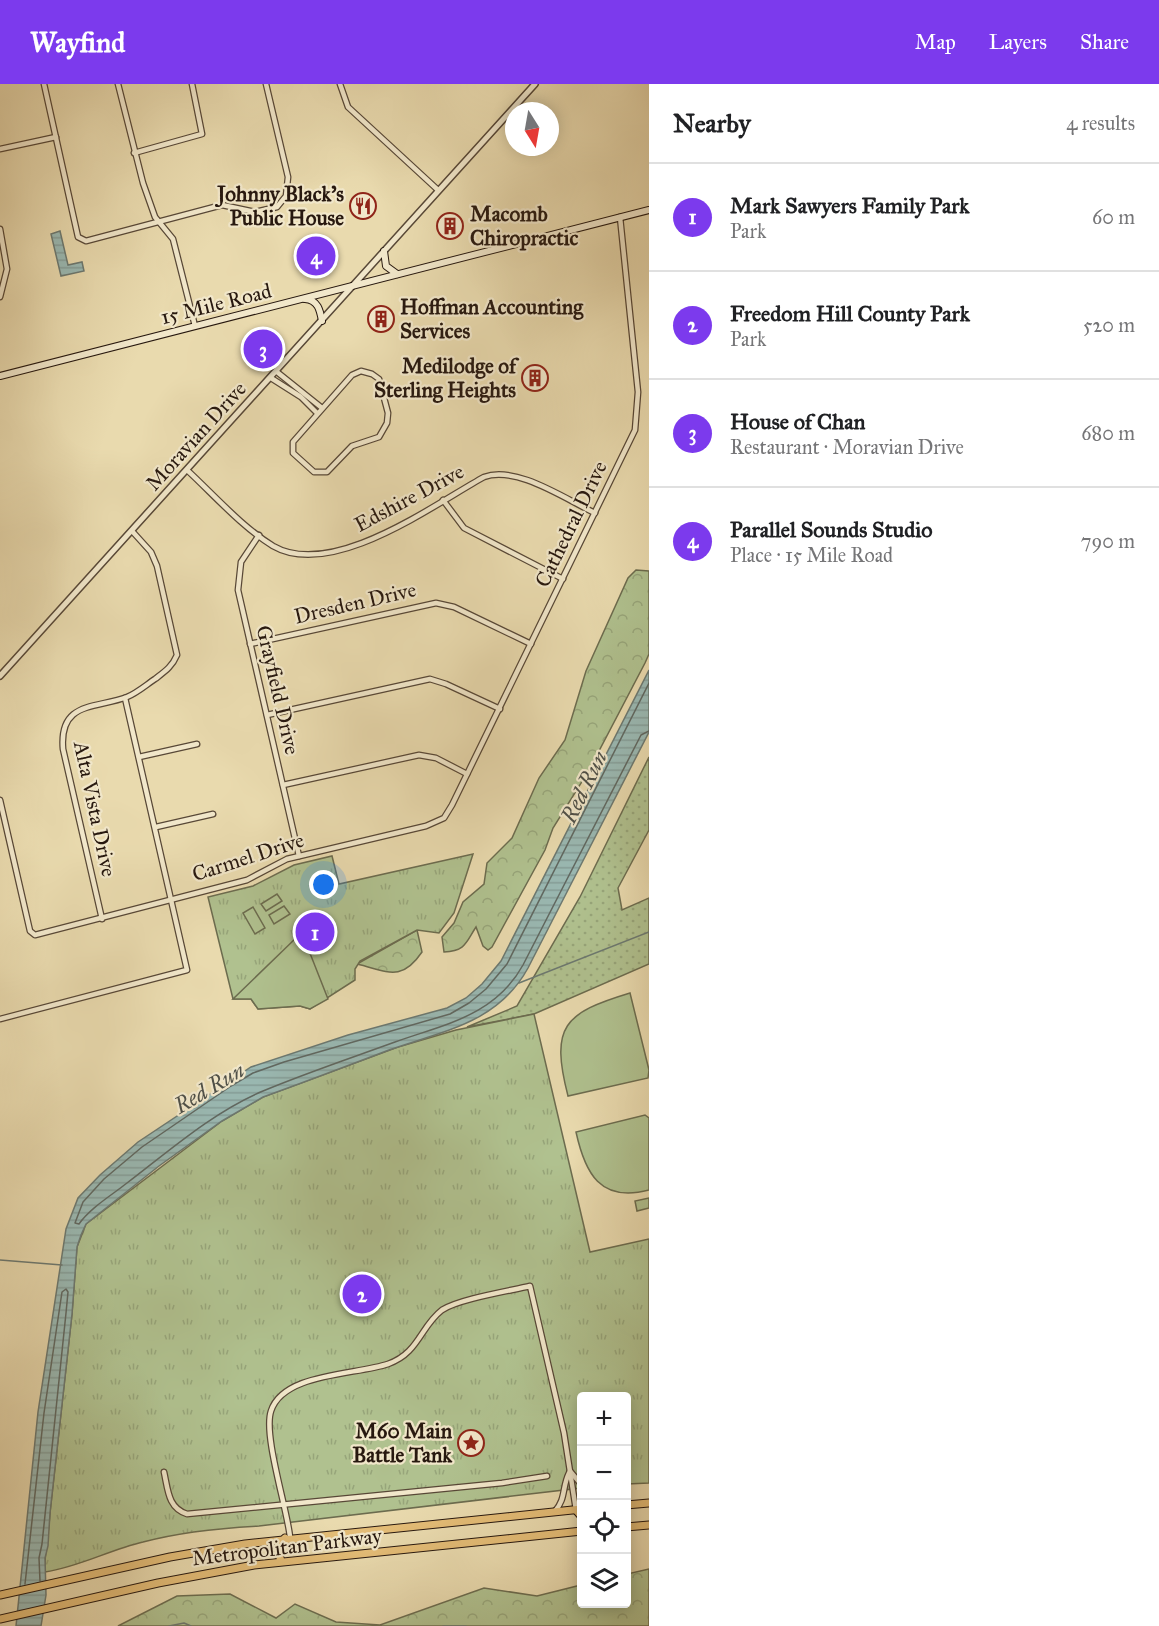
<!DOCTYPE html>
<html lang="en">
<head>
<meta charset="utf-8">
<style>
  :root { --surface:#fff; --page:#f6f6f6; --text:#202124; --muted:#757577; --line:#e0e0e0; --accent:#7c3aed }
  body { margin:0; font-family:"IM FELL Great Primer",serif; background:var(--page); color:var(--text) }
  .controls { position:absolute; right:18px; bottom:18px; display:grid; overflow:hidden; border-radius:6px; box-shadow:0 3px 15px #0003 }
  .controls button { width:54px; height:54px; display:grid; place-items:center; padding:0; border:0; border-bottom:2px solid var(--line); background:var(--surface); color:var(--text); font:30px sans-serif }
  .compass { position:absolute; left:505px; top:18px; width:54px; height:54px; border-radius:50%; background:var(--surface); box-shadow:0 3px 15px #0003; rotate:169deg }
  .you { position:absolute; left:324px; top:801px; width:21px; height:21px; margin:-15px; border:4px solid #fff; border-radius:50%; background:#1a73e8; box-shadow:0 0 0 9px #1a73e833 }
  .badge { display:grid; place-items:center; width:39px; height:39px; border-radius:50%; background:var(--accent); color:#fff; font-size:20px; font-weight:700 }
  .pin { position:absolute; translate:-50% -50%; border:3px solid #fff; box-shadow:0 2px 6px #0006 }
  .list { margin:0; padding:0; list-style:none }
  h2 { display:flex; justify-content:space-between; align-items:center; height:78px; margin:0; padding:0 24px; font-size:26px }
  h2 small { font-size:20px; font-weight:400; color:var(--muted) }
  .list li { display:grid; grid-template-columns:39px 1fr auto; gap:18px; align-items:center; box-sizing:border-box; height:108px; padding:0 24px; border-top:2px solid var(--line) }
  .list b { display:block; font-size:22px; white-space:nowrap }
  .list p { margin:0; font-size:20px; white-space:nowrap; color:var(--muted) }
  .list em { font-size:20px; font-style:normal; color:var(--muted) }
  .icon { flex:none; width:33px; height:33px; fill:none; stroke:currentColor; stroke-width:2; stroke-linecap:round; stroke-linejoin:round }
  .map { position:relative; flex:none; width:649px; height:1542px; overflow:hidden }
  header { display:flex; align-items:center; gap:36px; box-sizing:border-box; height:84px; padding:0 30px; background:var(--accent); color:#fff }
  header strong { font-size:28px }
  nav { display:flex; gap:33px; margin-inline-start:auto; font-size:21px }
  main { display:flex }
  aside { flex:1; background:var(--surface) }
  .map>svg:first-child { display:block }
</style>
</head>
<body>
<header>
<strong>Wayfind</strong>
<nav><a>Map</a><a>Layers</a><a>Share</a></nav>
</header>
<main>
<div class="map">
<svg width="649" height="1542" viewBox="0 0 649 1542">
  <defs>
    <pattern id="grass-dots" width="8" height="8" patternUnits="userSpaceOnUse" patternTransform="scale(1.5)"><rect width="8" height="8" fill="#b0c18f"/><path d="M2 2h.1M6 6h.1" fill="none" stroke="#97a57a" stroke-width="1.8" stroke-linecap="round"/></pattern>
    <pattern id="forest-crowns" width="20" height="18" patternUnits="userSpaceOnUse" patternTransform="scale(1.5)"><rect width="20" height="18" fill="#b0c18f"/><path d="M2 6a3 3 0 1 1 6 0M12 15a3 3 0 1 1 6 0" fill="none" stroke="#97a57a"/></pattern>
    <pattern id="park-tufts" width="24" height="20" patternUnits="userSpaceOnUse" patternTransform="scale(1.5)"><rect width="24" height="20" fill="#b0c18f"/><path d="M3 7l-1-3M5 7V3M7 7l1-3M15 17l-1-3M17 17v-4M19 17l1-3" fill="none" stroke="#97a57a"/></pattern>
    <pattern id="water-rules" width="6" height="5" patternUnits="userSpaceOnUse" patternTransform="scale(1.5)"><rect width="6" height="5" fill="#9ab9b3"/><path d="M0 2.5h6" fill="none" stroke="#859e99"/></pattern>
  </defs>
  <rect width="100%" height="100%" fill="#e9daae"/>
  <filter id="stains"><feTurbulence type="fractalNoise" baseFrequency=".00333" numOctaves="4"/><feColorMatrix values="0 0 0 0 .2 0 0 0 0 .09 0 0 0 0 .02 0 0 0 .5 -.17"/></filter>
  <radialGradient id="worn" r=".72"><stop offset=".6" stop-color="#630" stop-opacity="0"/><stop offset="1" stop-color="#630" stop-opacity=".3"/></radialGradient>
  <path fill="url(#grass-dots)" stroke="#6c6c4f" stroke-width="1.5" d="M649,673V746L618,804L622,826L649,814V880L534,930L467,943L517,922L580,813Z"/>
  <g fill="url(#forest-crowns)" stroke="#6c6c4f" stroke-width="1.5">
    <path d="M636,486L649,487V570L645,579L588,688L553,744L545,766L492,863L488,866L483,862L476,843C466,858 466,867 444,868L442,853L454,839L463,818L484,800L487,779L512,754L539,694L565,656L586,587L628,494Z"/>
    <path d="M417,846L422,868C401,899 387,887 357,880Z"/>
    <path d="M649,1485V1542H118L177,1512L230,1510L276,1534L295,1520L336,1538L380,1541L484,1504L537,1512L581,1501L582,1520H626L627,1490Z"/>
  </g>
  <g fill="url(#park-tufts)" stroke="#6c6c4f" stroke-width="1.5">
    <path d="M473,770L454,829L439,849L417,846L360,877L355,885V896L310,925L300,922L258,925L251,915H233L208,813L253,802L294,781L332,772L339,800Z"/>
    <path d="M534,930L590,1168L649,1155V1399L627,1400L626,1312H582L581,1404L259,1442C220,1444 180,1448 143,1458C109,1466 79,1483 45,1488C44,1469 49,1449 50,1429L72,1230L77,1163L86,1140L222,1037L263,1013L398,963L456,946Z"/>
    <path d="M649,1114V1124L637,1127L635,1117Z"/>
  </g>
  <g fill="#b0c18f" stroke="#6c6c4f" stroke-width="1.5">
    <path d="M277,810L282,817L266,827L261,820Z"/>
    <path d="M284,822L290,830L274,840L269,831Z"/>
    <path d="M253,823L265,844L255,850L243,829Z"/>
    <path d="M298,852L304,854L328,915L310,925L300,922L258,925L251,915H233Z"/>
    <path d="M630,909L649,986L648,994L568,1012C550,942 564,929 630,909Z"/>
    <path d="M645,1031L649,1034V1106C600,1119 585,1089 576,1048Z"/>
  </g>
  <g fill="url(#water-rules)" stroke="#6c7971" stroke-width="1.5">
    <path d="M60,147L68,181L82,178L84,187L61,192L51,150Z"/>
    <path d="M649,586V648L528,884C498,939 443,947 389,966C347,982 305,998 263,1013L222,1037L159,1082L86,1140L81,1151L77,1163L72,1230L50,1429L48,1462L45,1474L46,1511L41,1542H16L38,1328L66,1145L78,1114L100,1091L138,1058L251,983L348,951L447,924L466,914L482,900L501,877Z"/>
  </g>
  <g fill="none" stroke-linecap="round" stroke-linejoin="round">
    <g stroke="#606861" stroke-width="1.5">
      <path d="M649,599L507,880L486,905L469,919L450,930L284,978L253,989L231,1002L142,1063L104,1095L83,1118L75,1139L79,1140C90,1124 112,1111 127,1099C169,1067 213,1028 263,1007C306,989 351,974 395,958C445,940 495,932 523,881L641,651L649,647"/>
      <path d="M25,1500L44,1329L62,1208L66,1205L68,1208L66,1229L42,1460L39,1474L40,1497"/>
    </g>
    <g stroke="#6c7971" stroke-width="1.5">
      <path d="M519,899L649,848"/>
      <path d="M0,1176L62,1181"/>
      <path d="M169,1542L184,1539L191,1542"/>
      <path d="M443,1542H466"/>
    </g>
    <defs>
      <g id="minor">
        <path d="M44,0L78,153L86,157L222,121L255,128L277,123L286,112L288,93L266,0"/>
        <path d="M118,0L143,99L155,133L173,155L195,242"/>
        <path d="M340,0L348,23L438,106"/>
        <path d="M0,65L56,53"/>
        <path d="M134,69L202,50L192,0"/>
        <path d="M0,145L7,185L0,213"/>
        <path d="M361,287L372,290L379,295L388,329L387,339L379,353L352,362L327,388H314L293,369V358L352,291Z"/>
        <path d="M277,288L322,324"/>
        <path d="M271,294L301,313L317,329"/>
        <path d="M187,386C214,411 242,443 273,462C332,496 433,421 484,393C516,381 565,415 595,429"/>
        <path d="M443,416L464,444L563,495"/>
        <path d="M259,451L241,478L238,506L299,772"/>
        <path d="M250,560L436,519L454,523L531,560"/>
        <path d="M267,631L430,595L446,600L500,625"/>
        <path d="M139,673L197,660"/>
        <path d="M283,701L419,671L436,674L467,690"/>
        <path d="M0,716L30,847L35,851L247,796L287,775L426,742L444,734L452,721L635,346L638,308L620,133"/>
        <path d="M156,743L213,730"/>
        <path d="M102,835L63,665C59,617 95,625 127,613C137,609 146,601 155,595C164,588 172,583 177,571L157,482L151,468L132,447"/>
        <path d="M0,935L187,886L125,614"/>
        <path d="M570,1387L580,1399L582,1409"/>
        <path d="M164,1388C168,1406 168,1424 187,1430L502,1399L547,1392"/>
        <path d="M555,1427C566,1415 562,1403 569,1389"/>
        <path d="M290,1453C287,1424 263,1351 271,1327C283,1289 355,1291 388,1280C419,1269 420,1243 442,1226C459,1215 509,1207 530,1202L564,1349L576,1426"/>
      </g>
      <path id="tertiary" d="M0,592L535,0"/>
      <g id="secondary">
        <path d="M384,167L386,182L397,190"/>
        <path d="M305,215C318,216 320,226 322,237"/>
        <path d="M0,292L649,126"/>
      </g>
      <g id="primary">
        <path d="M626,1421L649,1419"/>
        <path d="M576,1426L582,1433"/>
        <path d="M626,1443L649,1441"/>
        <path d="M281,1477L277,1464L285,1454"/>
        <path d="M0,1511L170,1473L245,1460L582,1425"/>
        <path d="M0,1535L158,1499L254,1481L582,1447"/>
      </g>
    </defs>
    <use href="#minor" stroke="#584837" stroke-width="7"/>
    <use href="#tertiary" stroke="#584837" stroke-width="8"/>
    <use href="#secondary" stroke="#27180f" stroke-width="8"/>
    <use href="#primary" stroke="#27180f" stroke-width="9"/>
    <use href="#minor" stroke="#f1e7ca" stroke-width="4.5"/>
    <use href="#tertiary" stroke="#f1e7ca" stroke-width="5"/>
    <use href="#secondary" stroke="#f1e7ca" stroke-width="6"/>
    <use href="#primary" stroke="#e4bd77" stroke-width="7"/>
  </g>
  <defs>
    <symbol id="restaurant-ring" viewBox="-11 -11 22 22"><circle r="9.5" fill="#f1e7ca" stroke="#8f2418" stroke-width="1.5"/><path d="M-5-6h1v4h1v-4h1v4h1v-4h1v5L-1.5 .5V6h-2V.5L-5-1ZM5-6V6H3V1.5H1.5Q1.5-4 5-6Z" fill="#8f2418"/></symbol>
    <symbol id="building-ring" viewBox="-11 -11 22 22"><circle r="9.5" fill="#f1e7ca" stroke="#8f2418" stroke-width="1.5"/><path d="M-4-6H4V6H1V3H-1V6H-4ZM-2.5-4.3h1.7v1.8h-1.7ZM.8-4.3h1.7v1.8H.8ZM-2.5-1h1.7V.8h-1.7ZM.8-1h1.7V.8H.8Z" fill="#8f2418"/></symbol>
    <symbol id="sight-ring" viewBox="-11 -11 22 22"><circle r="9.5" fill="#f1e7ca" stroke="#8f2418" stroke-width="1.5"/><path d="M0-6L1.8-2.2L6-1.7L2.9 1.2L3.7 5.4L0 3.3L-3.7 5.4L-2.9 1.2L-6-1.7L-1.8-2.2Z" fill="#8f2418"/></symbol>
  </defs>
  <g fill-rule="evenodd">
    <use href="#restaurant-ring" x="348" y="107" width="30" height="30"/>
    <use href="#building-ring" x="435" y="127" width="30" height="30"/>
    <use href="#building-ring" x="366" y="220" width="30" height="30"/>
    <use href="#building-ring" x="520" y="279" width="30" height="30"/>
    <use href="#sight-ring" x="456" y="1344" width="30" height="30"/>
  </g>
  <g text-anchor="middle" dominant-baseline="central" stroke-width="4.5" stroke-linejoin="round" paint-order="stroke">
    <g font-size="21" font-weight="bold" fill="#27180f" stroke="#f1e7ca" text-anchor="end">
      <text x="344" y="110">Johnny Black's<tspan x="344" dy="24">Public House</tspan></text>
      <text x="470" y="130" text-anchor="start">Macomb<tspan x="470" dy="24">Chiropractic</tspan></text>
      <text x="400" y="223" text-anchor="start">Hoffman Accounting<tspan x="400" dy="24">Services</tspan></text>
      <text x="516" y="282">Medilodge of<tspan x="516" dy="24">Sterling Heights</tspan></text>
      <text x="452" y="1347">M60 Main<tspan x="452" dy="24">Battle Tank</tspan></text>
    </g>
    <g font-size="21" fill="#27180f" stroke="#f1e7ca">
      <text transform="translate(216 220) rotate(-14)">15 Mile Road</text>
      <text transform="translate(196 352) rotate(-48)">Moravian Drive</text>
      <text transform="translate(409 414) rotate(-28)">Edshire Drive</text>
      <text transform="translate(571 440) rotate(-64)">Cathedral Drive</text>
      <text transform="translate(355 519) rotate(-13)">Dresden Drive</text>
      <text transform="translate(278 606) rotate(77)">Grayfield Drive</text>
      <text transform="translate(95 725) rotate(78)">Alta Vista Drive</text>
      <text transform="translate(248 773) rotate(-18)">Carmel Drive</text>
      <text transform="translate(287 1463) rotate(-7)">Metropolitan Parkway</text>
    </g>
    <g font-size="22" font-style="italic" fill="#4f5048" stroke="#f1e7ca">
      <text transform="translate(584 703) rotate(-64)">Red Run</text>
      <text transform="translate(209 1004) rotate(-31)">Red Run</text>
    </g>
  </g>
  <rect width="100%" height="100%" filter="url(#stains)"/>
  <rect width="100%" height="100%" fill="url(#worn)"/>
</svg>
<div class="controls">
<button>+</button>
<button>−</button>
<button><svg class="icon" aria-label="locate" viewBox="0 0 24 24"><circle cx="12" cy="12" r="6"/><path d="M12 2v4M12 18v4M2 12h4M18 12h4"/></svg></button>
<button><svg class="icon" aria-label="layers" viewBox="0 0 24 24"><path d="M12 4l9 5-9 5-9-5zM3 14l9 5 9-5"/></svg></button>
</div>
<svg class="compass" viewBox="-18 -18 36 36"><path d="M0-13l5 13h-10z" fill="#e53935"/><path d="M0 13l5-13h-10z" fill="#757577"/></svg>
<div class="you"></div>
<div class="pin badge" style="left:315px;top:848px">1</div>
<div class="pin badge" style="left:362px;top:1210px">2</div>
<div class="pin badge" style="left:263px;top:265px">3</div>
<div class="pin badge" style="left:316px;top:172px">4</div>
</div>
<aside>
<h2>Nearby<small>4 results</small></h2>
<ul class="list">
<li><span class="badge">1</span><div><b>Mark Sawyers Family Park</b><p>Park</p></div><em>60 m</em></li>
<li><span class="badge">2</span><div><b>Freedom Hill County Park</b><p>Park</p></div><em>520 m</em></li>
<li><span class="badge">3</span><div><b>House of Chan</b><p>Restaurant · Moravian Drive</p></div><em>680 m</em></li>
<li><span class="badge">4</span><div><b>Parallel Sounds Studio</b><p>Place · 15 Mile Road</p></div><em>790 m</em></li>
</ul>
</aside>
</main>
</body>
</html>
